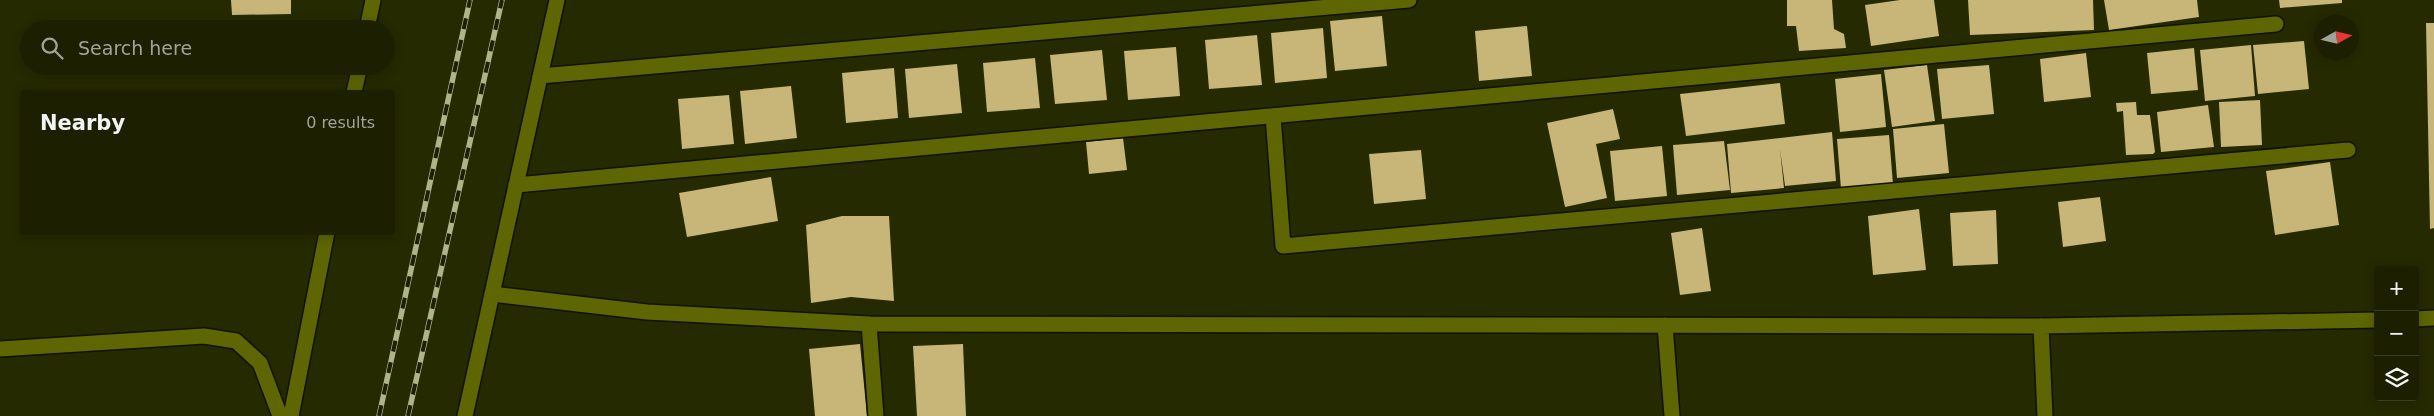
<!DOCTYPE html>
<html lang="en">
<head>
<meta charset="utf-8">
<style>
  :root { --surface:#1c2000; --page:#292d0f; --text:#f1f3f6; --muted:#a0a399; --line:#3a3e22 }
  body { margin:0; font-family:"DejaVu Sans",sans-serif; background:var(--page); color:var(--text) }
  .controls { position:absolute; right:15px; bottom:15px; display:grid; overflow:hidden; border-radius:5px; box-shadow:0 2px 12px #0003 }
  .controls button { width:45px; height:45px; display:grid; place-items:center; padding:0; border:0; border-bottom:1px solid var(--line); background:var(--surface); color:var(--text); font:25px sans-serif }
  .compass { position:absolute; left:2314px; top:15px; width:45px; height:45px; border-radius:50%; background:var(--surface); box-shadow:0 2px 12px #0003; rotate:82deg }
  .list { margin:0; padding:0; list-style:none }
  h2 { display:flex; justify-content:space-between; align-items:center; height:65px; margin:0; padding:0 20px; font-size:21px }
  h2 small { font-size:16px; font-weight:400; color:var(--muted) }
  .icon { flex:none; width:28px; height:28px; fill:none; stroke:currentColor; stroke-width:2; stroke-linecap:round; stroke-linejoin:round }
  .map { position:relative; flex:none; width:2434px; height:416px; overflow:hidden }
  .search { position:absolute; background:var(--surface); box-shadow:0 2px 12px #0003; left:20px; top:20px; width:375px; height:55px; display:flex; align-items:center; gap:12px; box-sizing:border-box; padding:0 18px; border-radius:28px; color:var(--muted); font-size:19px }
  .panel { position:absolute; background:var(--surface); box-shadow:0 2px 12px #0003; left:20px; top:90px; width:375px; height:145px; border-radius:5px }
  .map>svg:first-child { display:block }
</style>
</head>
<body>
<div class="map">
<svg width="2434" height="416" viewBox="0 0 2434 416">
  <rect width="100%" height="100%" fill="#262a00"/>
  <g fill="#c7b678">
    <path d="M231,0H291V14L232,15Z"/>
    <path d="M1787,0H1832L1834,29L1844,34L1846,48L1799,51L1796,26H1787Z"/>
    <path d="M1900,0H1934L1939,36L1871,46L1865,5Z"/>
    <path d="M1968,0H2093L2094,30L1970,35Z"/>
    <path d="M2104,0H2197L2199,17L2109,30Z"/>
    <path d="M2279,0H2342V3L2280,8Z"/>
    <path d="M1382,16L1387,66L1335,71L1330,21Z"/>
    <path d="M2426,23H2434V228L2430,229Z"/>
    <path d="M1527,26L1532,76L1479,81L1475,31Z"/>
    <path d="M1323,28L1327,78L1275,83L1271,33Z"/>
    <path d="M1257,35L1262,85L1209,89L1205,40Z"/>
    <path d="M2304,41L2309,89L2258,94L2253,45Z"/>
    <path d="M2251,45L2255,96L2205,101L2200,50Z"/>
    <path d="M1176,47L1180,96L1128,100L1124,51Z"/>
    <path d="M2194,48L2198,90L2151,94L2147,53Z"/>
    <path d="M1102,50L1107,100L1055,104L1050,55Z"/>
    <path d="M2086,53L2091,97L2044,102L2040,59Z"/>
    <path d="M1035,58L1040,108L987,112L983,63Z"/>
    <path d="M957,64L962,113L909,118L905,69Z"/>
    <path d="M1927,65L1935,121L1892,127L1884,70Z"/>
    <path d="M1989,65L1994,114L1942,119L1937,69Z"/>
    <path d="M894,68L898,118L846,123L842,73Z"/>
    <path d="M1881,74L1886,127L1840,132L1835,79Z"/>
    <path d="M1780,83L1785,124L1686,136L1680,94Z"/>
    <path d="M791,86L797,138L745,144L740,91Z"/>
    <path d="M729,95L734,144L682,149L678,99Z"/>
    <path d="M2260,100L2262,145L2221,147L2219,102Z"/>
    <path d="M2136,102L2137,115H2150L2155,152L2153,154L2126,155L2123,111L2117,112L2116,103Z"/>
    <path d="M2208,105L2214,147L2161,152L2157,112Z"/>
    <path d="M1613,109L1620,139L1596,144L1607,198L1565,207L1547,123Z"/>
    <path d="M1944,124L1949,173L1897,178L1893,129Z"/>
    <path d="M1832,132L1836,181L1785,186L1780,149L1784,188L1731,193L1727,144Z"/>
    <path d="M1889,135L1893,184L1841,189L1837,139Z"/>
    <path d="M1123,138L1127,170L1089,174L1086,142Z"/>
    <path d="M1724,141L1730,190L1677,195L1673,145Z"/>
    <path d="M1662,146L1667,196L1615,201L1610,151Z"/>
    <path d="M1421,150L1426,199L1374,204L1369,154Z"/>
    <path d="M2330,162L2339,225L2275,235L2266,171Z"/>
    <path d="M771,177L778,221L687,237L679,193Z"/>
    <path d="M2100,197L2106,241L2063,247L2058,202Z"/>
    <path d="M1919,209L1926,270L1873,275L1868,216Z"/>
    <path d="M1996,210L1998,264L1953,266L1950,213Z"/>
    <path d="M842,216H889L894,301L851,297L811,303L806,225Z"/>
    <path d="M1702,228L1711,291L1680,295L1671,233Z"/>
    <path d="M860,344L867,416H815L809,349Z"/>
    <path d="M963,344L966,416H917L913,346Z"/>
  </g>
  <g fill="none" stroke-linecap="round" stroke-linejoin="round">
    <defs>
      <g id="lane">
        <path d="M540,76L1409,0"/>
        <path d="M465,416L557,0"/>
      </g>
      <g id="street">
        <path d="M367,29L373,0"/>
        <path d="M354,92L360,66"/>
        <path d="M1273,116L1283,246L2348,150"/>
        <path d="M516,185L2276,24"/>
        <path d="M492,294L647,312L869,324L2041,326"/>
        <path d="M2415,319L2434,318"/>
        <path d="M869,324L876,416"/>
        <path d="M1665,325L1672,416"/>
        <path d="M0,349L204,336L236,341L260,363L280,416"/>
        <path d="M291,416L327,232"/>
        <path d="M2045,416L2041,326L2378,320"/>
      </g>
    </defs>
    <use href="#lane" stroke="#101200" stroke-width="18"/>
    <use href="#street" stroke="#101200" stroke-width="18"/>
    <use href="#lane" stroke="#5e6503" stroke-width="15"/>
    <use href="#street" stroke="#5e6503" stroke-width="15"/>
    <defs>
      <g id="rail">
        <path d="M379,416L470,0"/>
        <path d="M408,416L502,0"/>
      </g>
    </defs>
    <use href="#rail" stroke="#afb58b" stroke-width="5.5"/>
    <use href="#rail" stroke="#1d2005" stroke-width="4" stroke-dasharray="11" stroke-linecap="butt"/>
  </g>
</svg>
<div class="controls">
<button>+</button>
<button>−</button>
<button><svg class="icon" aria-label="layers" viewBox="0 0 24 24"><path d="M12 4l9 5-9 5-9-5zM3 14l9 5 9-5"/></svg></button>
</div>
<svg class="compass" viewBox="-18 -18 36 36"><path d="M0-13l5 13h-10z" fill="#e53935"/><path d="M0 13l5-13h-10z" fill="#a0a399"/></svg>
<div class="search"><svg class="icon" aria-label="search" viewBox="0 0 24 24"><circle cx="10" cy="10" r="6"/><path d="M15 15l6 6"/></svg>Search here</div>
<section class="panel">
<h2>Nearby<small>0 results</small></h2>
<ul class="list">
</ul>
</section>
</div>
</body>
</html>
